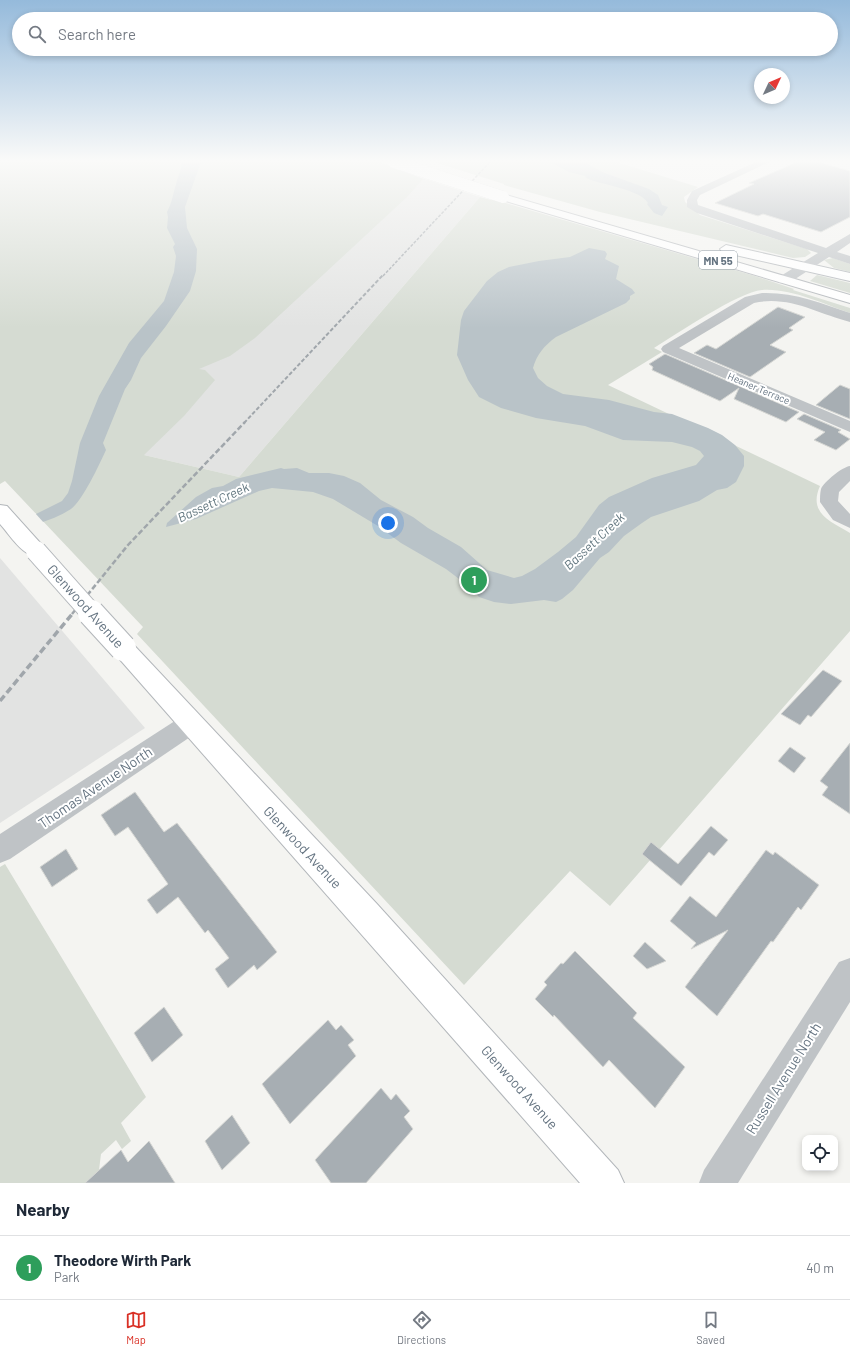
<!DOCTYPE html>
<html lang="en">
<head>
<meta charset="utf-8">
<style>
  :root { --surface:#fff; --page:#f6f6f7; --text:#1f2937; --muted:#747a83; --line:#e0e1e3; --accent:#d93025 }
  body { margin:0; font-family:Barlow,sans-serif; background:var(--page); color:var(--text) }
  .controls { position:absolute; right:12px; bottom:12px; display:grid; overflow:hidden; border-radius:8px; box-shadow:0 2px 6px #0003 }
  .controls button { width:36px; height:36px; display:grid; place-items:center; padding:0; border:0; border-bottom:1px solid var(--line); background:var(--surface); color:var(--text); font:20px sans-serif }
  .compass { position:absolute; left:754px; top:68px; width:36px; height:36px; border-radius:50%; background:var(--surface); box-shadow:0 2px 6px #0003; rotate:46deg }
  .you { position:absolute; left:388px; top:523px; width:14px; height:14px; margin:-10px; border:3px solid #fff; border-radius:50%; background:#1a73e8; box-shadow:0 0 0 6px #1a73e833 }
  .badge { display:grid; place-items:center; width:26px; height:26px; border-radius:50%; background:var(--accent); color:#fff; font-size:13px; font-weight:700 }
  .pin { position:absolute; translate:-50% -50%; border:2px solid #fff; box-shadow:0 1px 4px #0006 }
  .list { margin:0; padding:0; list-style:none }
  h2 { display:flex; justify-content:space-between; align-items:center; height:52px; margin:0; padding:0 16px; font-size:17px }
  h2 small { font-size:13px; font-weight:400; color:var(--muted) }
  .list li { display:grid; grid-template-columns:26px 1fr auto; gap:12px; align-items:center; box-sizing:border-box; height:64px; padding:0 16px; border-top:1px solid var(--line) }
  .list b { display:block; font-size:15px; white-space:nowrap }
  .list p { margin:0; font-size:13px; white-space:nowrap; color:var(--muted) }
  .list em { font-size:13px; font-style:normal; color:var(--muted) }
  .icon { flex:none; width:22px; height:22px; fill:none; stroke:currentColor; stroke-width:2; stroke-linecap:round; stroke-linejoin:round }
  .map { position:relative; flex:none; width:850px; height:1183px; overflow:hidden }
  .search { position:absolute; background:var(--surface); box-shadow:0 2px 6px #0003; left:12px; right:12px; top:12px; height:44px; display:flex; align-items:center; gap:10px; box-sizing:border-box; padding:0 14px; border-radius:22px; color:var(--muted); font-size:15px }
  .sheet { height:116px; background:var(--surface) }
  nav { display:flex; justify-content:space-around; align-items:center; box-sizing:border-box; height:56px; border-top:1px solid var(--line); background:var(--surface); font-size:11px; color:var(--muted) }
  nav a { display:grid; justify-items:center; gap:2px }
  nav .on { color:var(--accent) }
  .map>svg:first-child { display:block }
</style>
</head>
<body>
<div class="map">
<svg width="850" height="1183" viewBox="0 0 850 1183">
  <rect width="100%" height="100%" fill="#f4f4f1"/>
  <g fill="#e2e3e2">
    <path d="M394,169L480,197L239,477L105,446Z"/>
    <path d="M0,558L145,728L0,823Z"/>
  </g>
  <g fill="#d5dbd2">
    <path d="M0,162H380L423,179L407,197L255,338L230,356L199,369L205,370L215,380L184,416L144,455L239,477L480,197L491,200L492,199L755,276L794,289L793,290L850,308V313C823,304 791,288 762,290C738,292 677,334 654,348L662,352L608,385L820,486C808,513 830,521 850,533V631L610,906L570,871L464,985L137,634L143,627L5,481L0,484Z"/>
    <path d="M434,162H616L698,187L684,197L685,202L700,215L807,249L811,253L805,257L793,258L600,212L504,185V184Z"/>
    <path d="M833,258L850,264V272L834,268L824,260Z"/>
    <path d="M817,275L850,283V293L810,281Z"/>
    <path d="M5,864L146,1097L121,1123L131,1141L122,1149L116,1140L101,1154L99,1170L85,1183H0V867Z"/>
  </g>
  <g fill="#b9c3c8">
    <path d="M182,162H201L185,207L187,228L197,249L196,271L190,291L166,326L141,358L131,380L125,389L103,443L106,450C99,465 83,500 71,509C50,523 24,527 0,532L62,501L68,493L72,481L80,443L99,396L129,343L164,301L174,272L176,256L173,247L175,244L167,228L168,217L167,212C172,203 173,194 176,184C178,176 181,171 182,162Z"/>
    <path d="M550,162L586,163L602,172L649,189L658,195L662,205L668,207L662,216L654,213L647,204L648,203C640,189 601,185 586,178L585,176L569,172Z"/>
    <path d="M589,248L605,251L607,254L605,259L619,266L616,279L632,289L635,293L630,296V299L626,303L556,337C544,346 537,354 533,368L538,378L547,386L563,394L609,400L654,412L672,414L708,428L722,435L735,445L744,456V466L736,482L727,488L717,490L699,501L651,517L642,523L624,536L609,552L600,558L573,590L562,599L556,602L544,600L511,604L494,602L479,597L471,588L446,569L401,543L378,526L333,499L313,492L272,488L259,491L196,519L166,527L167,523L196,497L212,488L223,486L236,479L281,468L284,469L297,468L309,473H329L344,476L360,483L381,500L413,517L428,528L461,547L487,570L514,578L522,576L535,569L558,552L576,537L599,505L609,497L652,478L696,465L704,456L700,451L692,447L672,442L623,440L585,426L536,418L501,408L479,397L468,380L457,355L461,320L464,311L487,281L498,272L509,267L539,261L570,257Z"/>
  </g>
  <path fill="#f4f4f1" d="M35,513L45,524L0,546V530Z"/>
  <g fill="#a7aeb3" stroke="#d5d6d3">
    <path d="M797,162H818L850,171V217L821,232L763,214L758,216L715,203L754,184L749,183Z"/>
    <path d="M778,307L805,317L789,328L793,330L770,345L786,352L750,377L694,353L707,345L716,349Z"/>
    <path d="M665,354L799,412L786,422L734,399L739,388L720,401L652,370L653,367L649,364Z"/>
    <path d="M840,385L850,389V419L816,405Z"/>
    <path d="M804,414L841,430L838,432L850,439L836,450L814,440L825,432L797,419Z"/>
    <path d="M823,670L842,681L811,717L808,715L800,725L781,714Z"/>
    <path d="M850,743V814L822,795L828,787L820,781Z"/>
    <path d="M790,747L806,758L794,773L778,761Z"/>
    <path d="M135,792L164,832L177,823L277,952L257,970L254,965L228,988L215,969L229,958L208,930L205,933L178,897L157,914L147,900L168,884L128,827L115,836L101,815Z"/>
    <path d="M711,826L728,840L714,856L709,852L681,886L642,854L651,842L678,864Z"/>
    <path d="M66,849L78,869L52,887L40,867Z"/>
    <path d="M766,850L773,855L775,852L819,885L801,910L798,907L773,942L771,941L717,1016L685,987L728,930L691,949L696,943L670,921L690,896L716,917Z"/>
    <path d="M645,942L666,961L647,969L633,956Z"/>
    <path d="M575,951L637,1013L633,1018L685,1067L655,1108L609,1060L603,1067L554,1015L553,1017L535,999L547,985L544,982L561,963L563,964Z"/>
    <path d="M164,1007L183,1035L152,1062L134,1033Z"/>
    <path d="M328,1020L336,1030L341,1025L354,1040L348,1045L356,1056L290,1124L262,1084Z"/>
    <path d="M381,1088L391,1100L396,1094L410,1111L404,1117L413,1129L366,1183H331L315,1160Z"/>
    <path d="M232,1115L250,1143L222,1170L205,1141Z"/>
    <path d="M149,1141L175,1183H85L121,1150L128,1162Z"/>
  </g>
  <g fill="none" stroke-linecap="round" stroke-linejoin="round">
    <defs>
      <g id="secondary">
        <path d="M0,505L7,506L43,546L46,551L43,556C25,561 11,536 0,524Z"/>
        <path d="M123,639L131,642L377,904L618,1170L624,1183H580L115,654L111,648L115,642Z"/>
      </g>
      <g id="primary">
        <path d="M503,194L850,295V303L499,199L497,197Z"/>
        <path d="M726,245L850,273V281L722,252L720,249Z"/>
      </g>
    </defs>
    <use href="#secondary" stroke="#b2b6ba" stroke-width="2"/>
    <use href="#primary" stroke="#b2b6ba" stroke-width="2"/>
    <g fill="#bfc3c6" fill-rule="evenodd">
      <path d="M756,162H769L700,195L697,200L698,205L826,248L850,234V243L837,252L850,256V264L829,257L789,283H779L778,280L779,277L818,253L697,213L687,207V200L692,191Z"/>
      <path d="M762,293C794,292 821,303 850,313V322C818,314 789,295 754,303L679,348L850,421V432L663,352L661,349L663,346L745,297Z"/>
      <path d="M850,466V481L839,492L838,501L850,514V528L833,520L820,502C820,498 820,493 821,489C824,482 842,467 850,466Z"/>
      <path d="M190,714L199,717L202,724L199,731L10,859L0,863V834L181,717Z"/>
      <path d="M850,958V1002L738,1183H699L704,1170L839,962Z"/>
    </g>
    <use href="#secondary" fill="#fff" fill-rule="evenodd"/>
    <use href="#primary" fill="#fff" fill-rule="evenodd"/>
    <path stroke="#a0a6ab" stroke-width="1.5" stroke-dasharray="3 1.5" stroke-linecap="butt" d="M383,276L490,162"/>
    <path stroke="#a0a6ab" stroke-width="2" stroke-dasharray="4 2" stroke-linecap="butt" d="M244,423L383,275"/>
    <path stroke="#a0a6ab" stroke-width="2.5" stroke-dasharray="5.5 2.5" stroke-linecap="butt" d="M72,614L128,545L245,422"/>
    <path stroke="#a0a6ab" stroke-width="3.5" stroke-dasharray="7 3.5" stroke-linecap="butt" d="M0,701L73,613"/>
    <defs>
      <path id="secondary-bridge-far1" d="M36,551L92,614"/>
      <path id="secondary-bridge" d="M91,613L123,648"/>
      <path id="primary-bridge" d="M394,162L503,197"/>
    </defs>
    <use href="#secondary-bridge-far1" stroke="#b2b6ba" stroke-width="22" stroke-linecap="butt"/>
    <use href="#secondary-bridge" stroke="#b2b6ba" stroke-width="28" stroke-linecap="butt"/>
    <use href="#primary-bridge" stroke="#b2b6ba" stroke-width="12" stroke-linecap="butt"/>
    <use href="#secondary-bridge-far1" stroke="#fff" stroke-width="20"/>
    <use href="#secondary-bridge" stroke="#fff" stroke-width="26"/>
    <use href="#primary-bridge" stroke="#fff" stroke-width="12"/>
  </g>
  <linearGradient id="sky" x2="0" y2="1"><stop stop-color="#95badb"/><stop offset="0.49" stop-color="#fafaf9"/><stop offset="1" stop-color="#fafaf9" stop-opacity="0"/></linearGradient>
  <rect width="850" height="328" fill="url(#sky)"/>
  <g text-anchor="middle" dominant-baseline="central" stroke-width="4" stroke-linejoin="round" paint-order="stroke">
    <g font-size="10" fill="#647380" stroke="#fff">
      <text transform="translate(759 388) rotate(23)">Heaner Terrace</text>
    </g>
    <rect fill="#fff" stroke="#929da6" stroke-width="1" x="699" y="251" width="38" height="18" rx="3"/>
    <g font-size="11" font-weight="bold" fill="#647380">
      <text x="718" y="260">MN 55</text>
    </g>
    <g font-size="13" font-style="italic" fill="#60757e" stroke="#fff">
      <text transform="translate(213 502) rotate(-25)">Bassett Creek</text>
      <text transform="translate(594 541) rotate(-43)">Bassett Creek</text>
    </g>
    <g font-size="14" fill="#647380" stroke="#fff">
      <text transform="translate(86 606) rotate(48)">Glenwood Avenue</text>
      <text transform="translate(95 787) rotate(-34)">Thomas Avenue North</text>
      <text transform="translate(303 847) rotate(47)">Glenwood Avenue</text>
      <text transform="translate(783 1078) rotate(-58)">Russell Avenue North</text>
      <text transform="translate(520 1087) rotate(48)">Glenwood Avenue</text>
    </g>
  </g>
</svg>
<div class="controls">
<button><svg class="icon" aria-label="locate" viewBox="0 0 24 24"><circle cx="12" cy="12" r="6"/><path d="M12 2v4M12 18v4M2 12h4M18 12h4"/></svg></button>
</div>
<svg class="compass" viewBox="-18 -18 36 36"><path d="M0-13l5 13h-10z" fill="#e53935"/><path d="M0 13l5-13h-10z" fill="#747a83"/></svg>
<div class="you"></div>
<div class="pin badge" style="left:474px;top:580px;background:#2e9e5b">1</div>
<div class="search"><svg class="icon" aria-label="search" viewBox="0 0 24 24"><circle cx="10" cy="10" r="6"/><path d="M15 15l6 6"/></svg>Search here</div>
</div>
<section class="sheet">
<h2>Nearby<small></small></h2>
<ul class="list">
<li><span class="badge" style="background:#2e9e5b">1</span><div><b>Theodore Wirth Park</b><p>Park</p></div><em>40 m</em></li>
</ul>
</section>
<nav>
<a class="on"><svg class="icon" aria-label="map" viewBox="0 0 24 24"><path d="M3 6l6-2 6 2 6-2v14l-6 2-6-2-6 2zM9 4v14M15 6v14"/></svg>Map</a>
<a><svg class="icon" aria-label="directions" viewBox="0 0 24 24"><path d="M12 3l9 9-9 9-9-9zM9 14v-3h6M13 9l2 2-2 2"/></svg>Directions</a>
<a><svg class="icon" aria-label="saved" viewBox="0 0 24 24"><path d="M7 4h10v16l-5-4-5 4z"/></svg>Saved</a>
</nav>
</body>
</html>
